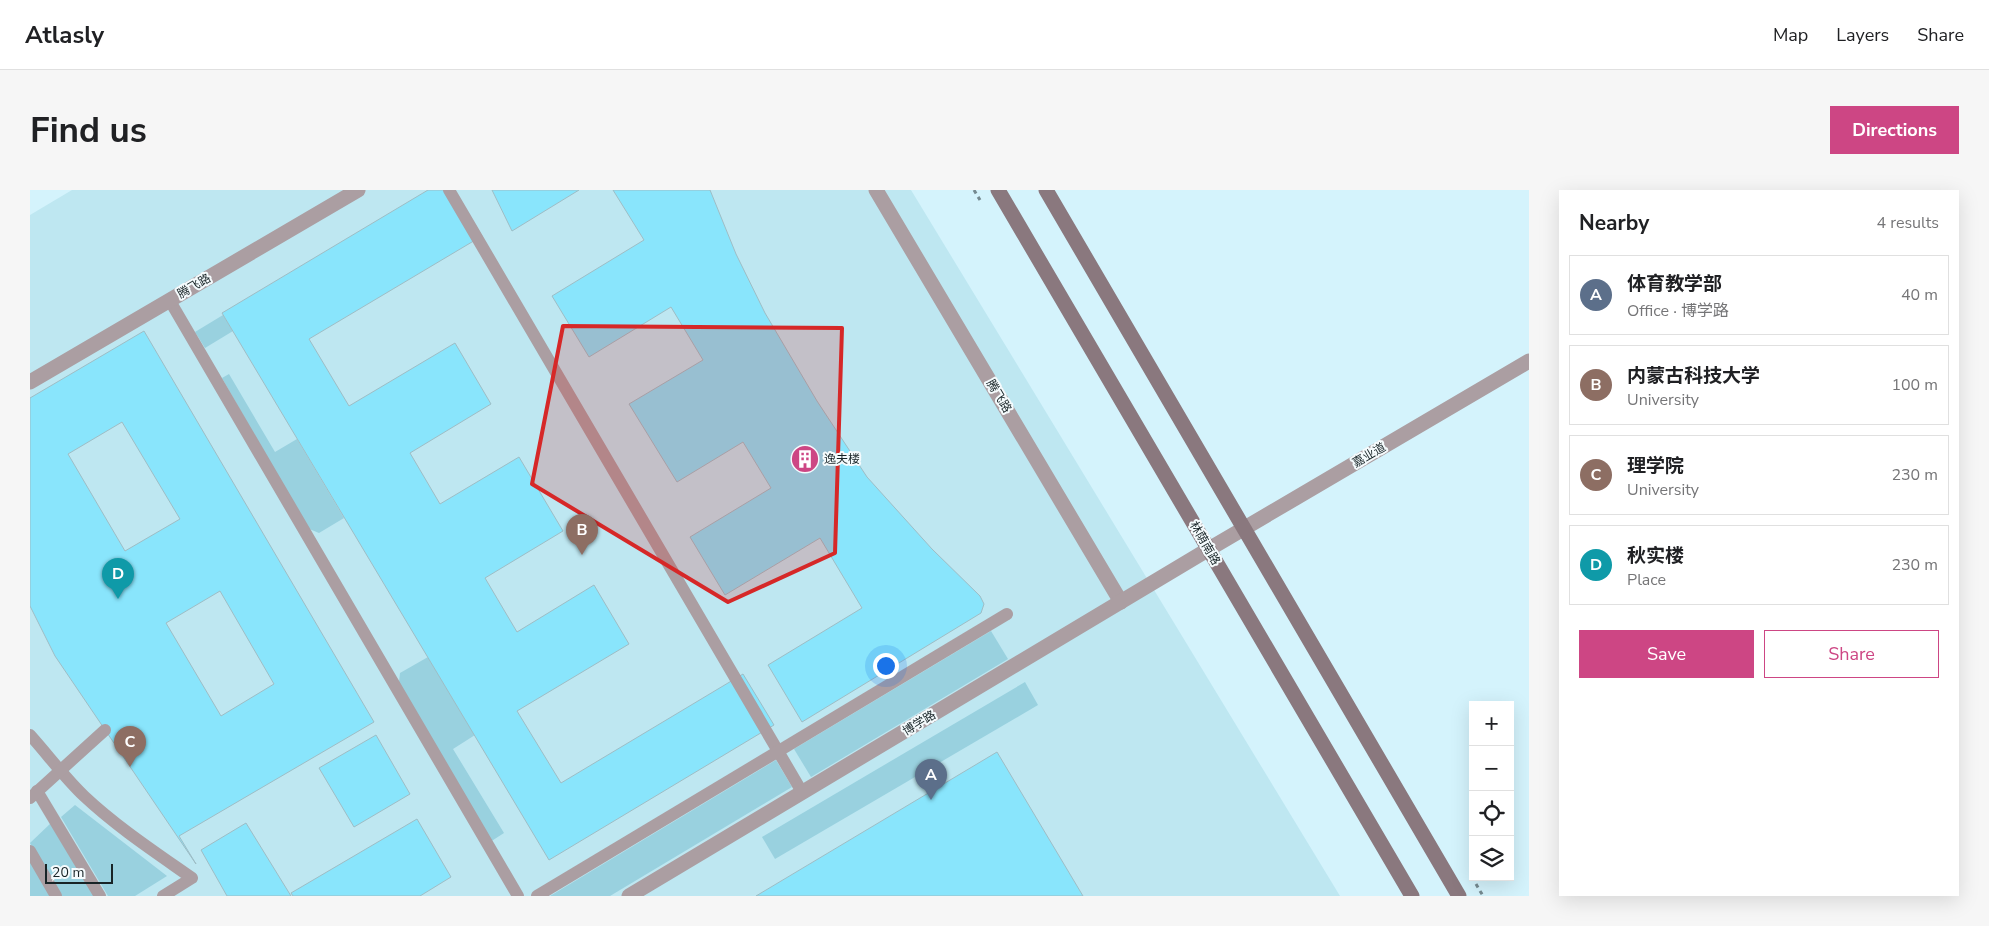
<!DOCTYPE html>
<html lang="en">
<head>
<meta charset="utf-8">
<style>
  :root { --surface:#fff; --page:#f6f6f6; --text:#202124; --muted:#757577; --line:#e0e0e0; --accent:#cd4684 }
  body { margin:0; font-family:"Nunito Sans","Noto Sans SC",sans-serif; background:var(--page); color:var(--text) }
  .controls { position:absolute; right:15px; bottom:15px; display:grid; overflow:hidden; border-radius:0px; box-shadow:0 5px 20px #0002 }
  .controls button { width:45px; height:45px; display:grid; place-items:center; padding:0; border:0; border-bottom:1px solid var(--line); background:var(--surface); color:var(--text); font:25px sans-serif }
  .scale { position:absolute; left:15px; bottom:12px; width:68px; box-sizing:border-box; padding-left:5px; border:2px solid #182427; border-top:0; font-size:14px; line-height:18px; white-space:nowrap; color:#182427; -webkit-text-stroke:4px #f5fbfd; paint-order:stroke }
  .you { position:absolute; left:855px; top:475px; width:18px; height:18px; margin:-12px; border:4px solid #fff; border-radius:50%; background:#1a73e8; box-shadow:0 0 0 8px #1a73e833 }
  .badge { display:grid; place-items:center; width:32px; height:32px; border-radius:50%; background:var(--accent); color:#fff; font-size:16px; font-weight:700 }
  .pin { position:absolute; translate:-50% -41px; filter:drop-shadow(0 1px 2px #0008) }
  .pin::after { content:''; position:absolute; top:26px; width:18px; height:15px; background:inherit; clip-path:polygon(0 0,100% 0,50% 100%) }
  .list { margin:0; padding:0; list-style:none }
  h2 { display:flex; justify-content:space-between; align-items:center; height:65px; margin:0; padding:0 20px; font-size:21px }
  h2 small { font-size:16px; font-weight:400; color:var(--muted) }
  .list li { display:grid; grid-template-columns:32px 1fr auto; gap:15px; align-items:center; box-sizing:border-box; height:80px; margin:0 10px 10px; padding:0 10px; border:1px solid var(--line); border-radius:0px }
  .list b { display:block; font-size:19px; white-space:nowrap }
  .list p { margin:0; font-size:16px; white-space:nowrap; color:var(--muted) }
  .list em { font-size:16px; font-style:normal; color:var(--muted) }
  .actions { display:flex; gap:10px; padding:15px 20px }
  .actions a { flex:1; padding:11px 0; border:1px solid var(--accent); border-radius:0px; text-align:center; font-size:18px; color:var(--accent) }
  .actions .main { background:var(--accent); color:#fff }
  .icon { flex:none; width:28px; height:28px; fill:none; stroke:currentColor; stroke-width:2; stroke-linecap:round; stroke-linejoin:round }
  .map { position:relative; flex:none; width:1499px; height:706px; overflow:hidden; border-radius:0px }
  header { display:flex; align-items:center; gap:30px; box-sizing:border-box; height:70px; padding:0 25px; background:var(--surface); border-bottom:1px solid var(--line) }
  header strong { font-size:24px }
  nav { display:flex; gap:28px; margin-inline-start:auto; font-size:18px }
  .intro { display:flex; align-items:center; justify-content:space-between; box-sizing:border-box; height:120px; padding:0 30px }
  h1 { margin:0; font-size:35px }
  .button { padding:12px 22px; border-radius:0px; background:var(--accent); color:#fff; font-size:18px; font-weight:700 }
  main { display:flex; gap:30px; padding:0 30px }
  aside { flex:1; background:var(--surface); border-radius:0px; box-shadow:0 5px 20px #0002 }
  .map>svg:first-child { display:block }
</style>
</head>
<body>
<header>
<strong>Atlasly</strong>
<nav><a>Map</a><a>Layers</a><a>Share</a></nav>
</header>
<div class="intro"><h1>Find us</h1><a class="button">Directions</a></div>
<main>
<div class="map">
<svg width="1499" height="706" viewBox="0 0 1499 706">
  <rect width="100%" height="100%" fill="#d4f3fc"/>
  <path fill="#bee7f1" d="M42,0H881L1310,706H0V25Z"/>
  <g fill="#99d1df">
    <path d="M193,125L203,141L175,158L165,142Z"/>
    <path d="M199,184L245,262L267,249L314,328L289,343L277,338L192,188Z"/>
    <path d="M961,441L978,469L781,587L764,559Z"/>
    <path d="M398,467L445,545L423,559L474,643L460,652L368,500L370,483Z"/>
    <path d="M995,492L1008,515L745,669L732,647Z"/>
    <path d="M746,570L762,597L580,706H520Z"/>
    <path d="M45,615L137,686L105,706H78L31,627Z"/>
    <path d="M21,633L65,706H31L0,653Z"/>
    <path d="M0,671L21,706H0Z"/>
  </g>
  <g fill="#89e5fc" stroke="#9ebdc5" fill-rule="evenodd">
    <path d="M398,0H424L452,46L279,149L319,216L425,153L461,214L380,263L410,314L489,267L533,341L455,388L487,442L564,395L599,454L487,521L531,593L713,484L744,535L519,670L192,123Z"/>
    <path d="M462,0H549L482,41Z"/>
    <path d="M583,0H680L706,64L735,123L787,211L837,287L902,359L950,406L954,414L951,423L772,532L738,475L832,418L790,348L695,405L660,347L741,298L713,252L647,292L599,214L673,170L641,117L559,167L522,106L614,50Z"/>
    <path d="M114,141L344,532L149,646L166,674L25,466L0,416V208ZM92,232L150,329L95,361L38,264ZM190,401L244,494L191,526L136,433Z"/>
    <path d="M346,545L380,604L324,637L289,578Z"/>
    <path d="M967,562L1053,706H726Z"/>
    <path d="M387,629L421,687L390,706H263L261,703Z"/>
    <path d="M216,633L261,706H197L171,660Z"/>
  </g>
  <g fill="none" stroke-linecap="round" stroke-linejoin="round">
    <g stroke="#758a90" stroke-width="3" stroke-dasharray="4 4" stroke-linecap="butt">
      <path d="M944,0L950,10"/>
      <path d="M1446,694L1453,706"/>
    </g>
    <g stroke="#ab9ea2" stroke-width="12">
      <path d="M419,0L772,602"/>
      <path d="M140,111L488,706"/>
      <path d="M0,545C18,565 35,588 54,606C87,637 125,662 162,688L133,706"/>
      <path d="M7,601L70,706"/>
      <path d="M0,608L75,540"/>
      <path d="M0,661L26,706"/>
      <path d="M507,706L977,424"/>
    </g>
    <g stroke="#ab9ea2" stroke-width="15">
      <path d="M846,0L1091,412"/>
      <path d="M0,192L328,0"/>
      <path d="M599,706L1179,359L1499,171"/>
    </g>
    <g stroke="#8a787e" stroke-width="15">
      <path d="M968,0L1382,706"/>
      <path d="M1016,0L1429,706"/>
    </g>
  </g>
  <path fill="#d62828" fill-opacity="0.2" stroke="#d62828" stroke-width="4" stroke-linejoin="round" d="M533,136L812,138L805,363L698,412L502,294Z"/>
  <defs>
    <symbol id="building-disc" viewBox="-11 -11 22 22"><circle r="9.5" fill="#cd4684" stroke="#f5fbfd"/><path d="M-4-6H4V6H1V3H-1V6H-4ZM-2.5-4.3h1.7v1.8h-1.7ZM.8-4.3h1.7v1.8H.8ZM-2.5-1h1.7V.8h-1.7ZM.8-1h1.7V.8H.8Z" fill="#fff"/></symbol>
  </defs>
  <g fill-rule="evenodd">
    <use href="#building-disc" x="759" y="253" width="32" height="32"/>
  </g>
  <g text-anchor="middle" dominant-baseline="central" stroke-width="4" stroke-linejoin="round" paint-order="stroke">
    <g font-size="12" fill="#182427" stroke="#f5fbfd">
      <text transform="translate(164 96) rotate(-30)">腾飞路</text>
      <text transform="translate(969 206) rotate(59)">腾飞路</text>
      <text transform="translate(1339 265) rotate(-30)">嘉业道</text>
      <text transform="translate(1175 353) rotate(60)">林荫南路</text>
      <text transform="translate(889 533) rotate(-31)">博学路</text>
    </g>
    <g font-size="12" fill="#182427" stroke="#f5fbfd" text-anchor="start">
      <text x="794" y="269">逸夫楼</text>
    </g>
  </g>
</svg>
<div class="controls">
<button>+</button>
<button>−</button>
<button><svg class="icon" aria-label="locate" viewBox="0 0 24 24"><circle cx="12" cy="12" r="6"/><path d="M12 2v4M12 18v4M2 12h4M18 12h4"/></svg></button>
<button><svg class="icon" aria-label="layers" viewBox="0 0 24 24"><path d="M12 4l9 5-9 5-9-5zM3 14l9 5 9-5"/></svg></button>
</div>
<div class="scale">20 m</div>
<div class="you"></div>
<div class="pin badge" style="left:901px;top:610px;background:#5c6f8a">A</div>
<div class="pin badge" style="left:552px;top:365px;background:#8d6e63">B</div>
<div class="pin badge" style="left:100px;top:577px;background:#8d6e63">C</div>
<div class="pin badge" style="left:88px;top:409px;background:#0f9aa8">D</div>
</div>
<aside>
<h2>Nearby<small>4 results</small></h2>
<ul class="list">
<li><span class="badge" style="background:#5c6f8a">A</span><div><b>体育教学部</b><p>Office · 博学路</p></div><em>40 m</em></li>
<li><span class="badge" style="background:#8d6e63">B</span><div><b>内蒙古科技大学</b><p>University</p></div><em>100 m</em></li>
<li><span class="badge" style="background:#8d6e63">C</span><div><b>理学院</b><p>University</p></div><em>230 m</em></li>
<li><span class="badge" style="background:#0f9aa8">D</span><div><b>秋实楼</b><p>Place</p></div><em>230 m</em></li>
</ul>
<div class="actions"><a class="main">Save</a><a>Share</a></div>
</aside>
</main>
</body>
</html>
